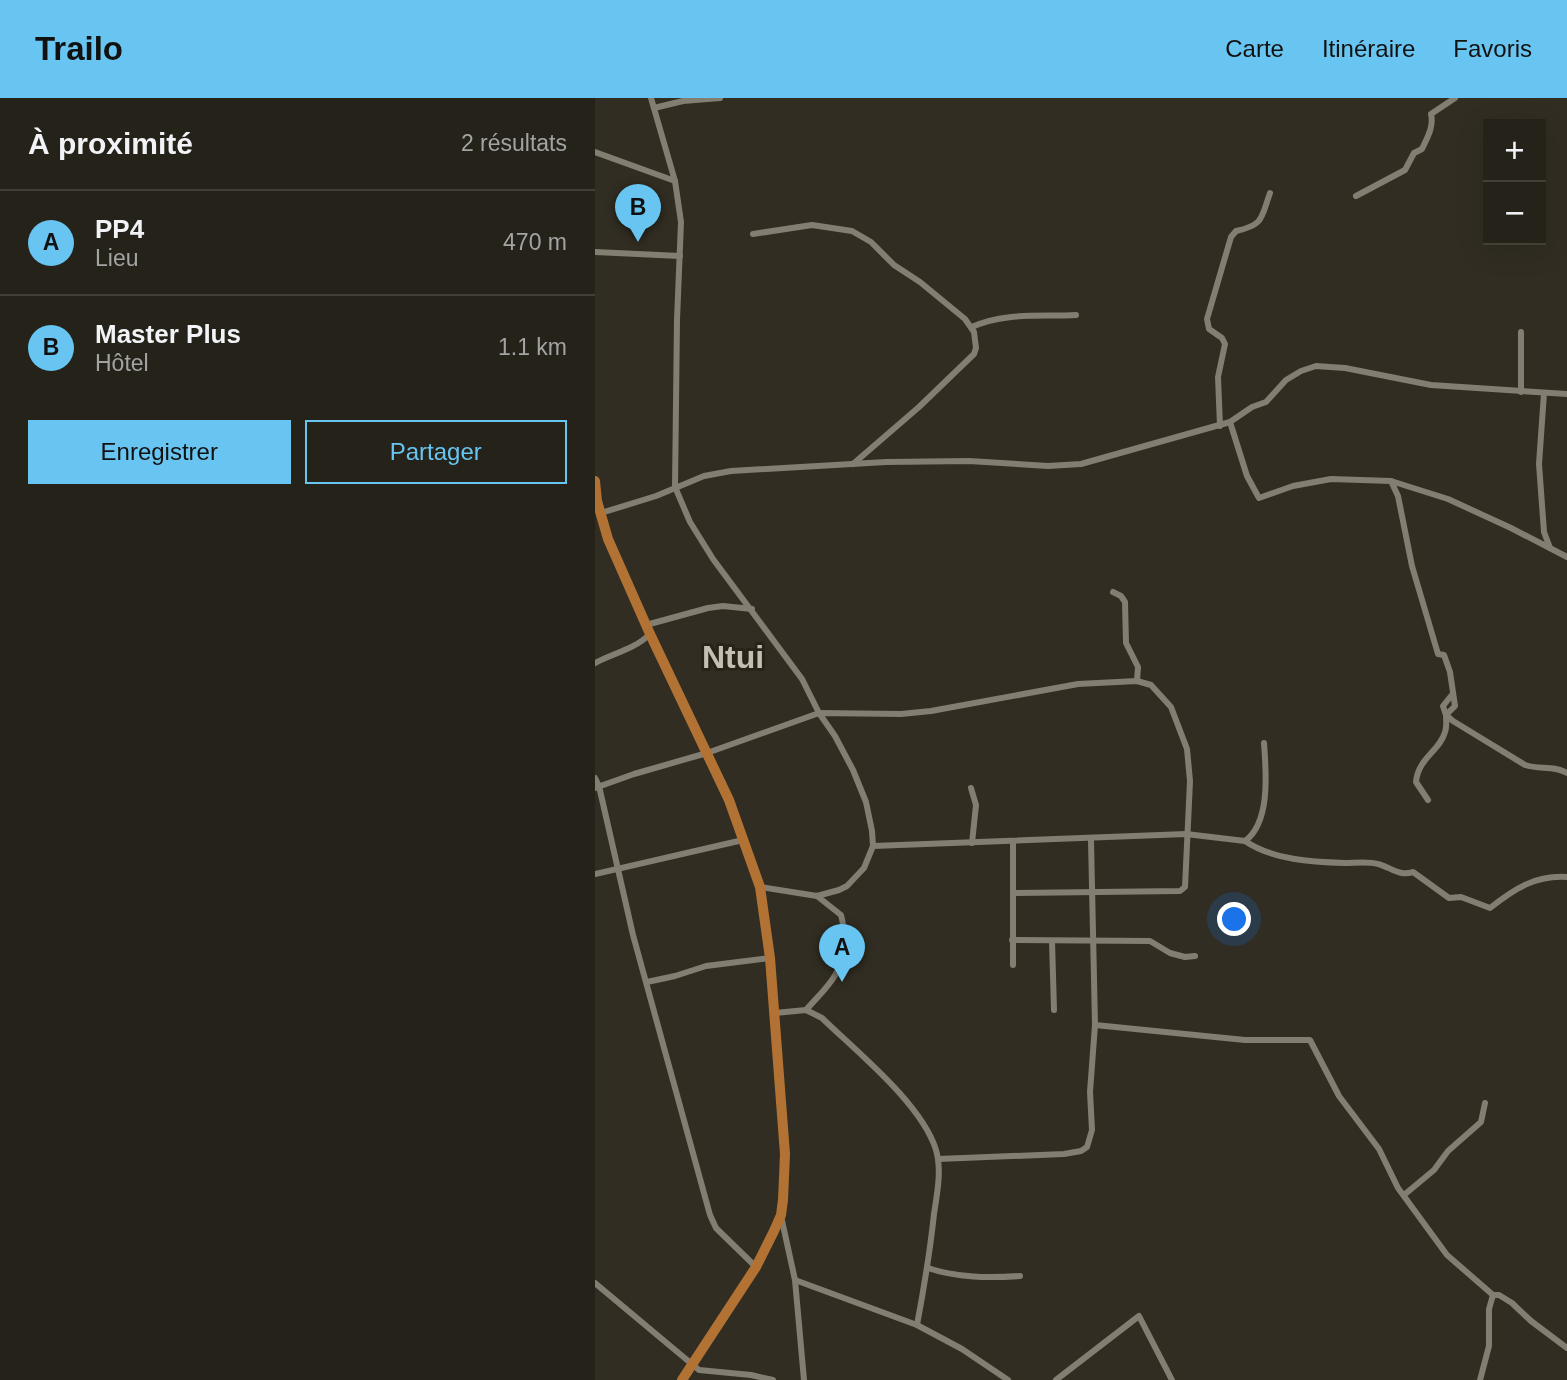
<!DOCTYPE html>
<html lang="fr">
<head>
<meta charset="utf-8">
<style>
  :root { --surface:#25221a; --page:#2d2a23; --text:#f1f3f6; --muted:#a3a4a2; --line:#423f39; --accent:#68c4f0 }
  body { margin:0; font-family:Helvetica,sans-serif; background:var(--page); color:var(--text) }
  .controls { position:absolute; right:21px; top:21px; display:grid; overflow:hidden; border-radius:0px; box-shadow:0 7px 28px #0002 }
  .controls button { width:63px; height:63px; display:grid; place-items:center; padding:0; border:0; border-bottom:2px solid var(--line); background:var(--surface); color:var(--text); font:35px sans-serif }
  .you { position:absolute; left:640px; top:822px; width:24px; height:24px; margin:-18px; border:5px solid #fff; border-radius:50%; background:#1a73e8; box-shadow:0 0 0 10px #1a73e833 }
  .badge { display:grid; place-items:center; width:46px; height:46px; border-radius:50%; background:var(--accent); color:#111; font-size:23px; font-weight:700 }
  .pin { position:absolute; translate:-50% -58px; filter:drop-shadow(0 2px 4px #0008) }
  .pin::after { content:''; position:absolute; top:37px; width:24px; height:21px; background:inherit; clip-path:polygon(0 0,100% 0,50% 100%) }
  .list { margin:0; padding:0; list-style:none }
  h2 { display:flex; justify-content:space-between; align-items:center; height:91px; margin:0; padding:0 28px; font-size:30px }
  h2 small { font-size:23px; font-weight:400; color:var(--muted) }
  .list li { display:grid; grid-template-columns:46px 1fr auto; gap:21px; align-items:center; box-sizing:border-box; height:105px; padding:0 28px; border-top:2px solid var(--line) }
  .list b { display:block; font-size:26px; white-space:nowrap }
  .list p { margin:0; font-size:23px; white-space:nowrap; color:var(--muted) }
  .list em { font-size:23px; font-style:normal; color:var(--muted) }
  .actions { display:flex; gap:14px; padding:21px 28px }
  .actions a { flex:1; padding:16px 0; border:2px solid var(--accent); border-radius:0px; text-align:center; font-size:24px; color:var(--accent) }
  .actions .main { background:var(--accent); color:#111 }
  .map { position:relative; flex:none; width:972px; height:1282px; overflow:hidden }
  header { display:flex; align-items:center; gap:42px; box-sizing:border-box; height:98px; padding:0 35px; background:var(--accent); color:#111 }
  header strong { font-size:33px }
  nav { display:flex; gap:38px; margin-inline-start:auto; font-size:24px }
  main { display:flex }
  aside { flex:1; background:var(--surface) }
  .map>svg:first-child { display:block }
</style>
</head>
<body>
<header>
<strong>Trailo</strong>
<nav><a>Carte</a><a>Itinéraire</a><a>Favoris</a></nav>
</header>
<main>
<aside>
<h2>À proximité<small>2 résultats</small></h2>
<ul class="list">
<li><span class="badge">A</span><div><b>PP4</b><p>Lieu</p></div><em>470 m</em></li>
<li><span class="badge">B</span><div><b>Master Plus</b><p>Hôtel</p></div><em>1.1 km</em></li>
</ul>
<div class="actions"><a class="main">Enregistrer</a><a>Partager</a></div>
</aside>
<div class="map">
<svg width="972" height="1282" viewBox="0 0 972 1282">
  <rect width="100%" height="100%" fill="#312d22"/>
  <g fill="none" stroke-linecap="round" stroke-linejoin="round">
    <g stroke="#827e72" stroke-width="6">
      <path d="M56,0L80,83L86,124L82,222L80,389L95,424L118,461L207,581L224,615L240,638L258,672L271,704L277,733L278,748L269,770L252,788L244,792L222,798L165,789"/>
      <path d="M59,10L88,3L125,0"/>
      <path d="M0,54L80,83"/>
      <path d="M761,98L810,72L819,55L827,51C832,40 839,29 836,16L860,0"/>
      <path d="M158,136L217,127L257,133L276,144L299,167L325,184L370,221L379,234L381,250L379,256L324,309L258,366"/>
      <path d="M0,154L85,158"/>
      <path d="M377,229C409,214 447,219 481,217"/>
      <path d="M926,294V234"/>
      <path d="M949,295L944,366L949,434L955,450"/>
      <path d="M635,324L652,378L664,400L698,388L736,381L796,383L853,401L916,430L972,459"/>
      <path d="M625,328L623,279L630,246L627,240L614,231L612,221L636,139L641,133C669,127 666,120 675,95"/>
      <path d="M796,383L803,398L817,468L843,556L849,557L855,574L860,608L851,617C851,622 852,629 850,634C845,653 823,660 821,684L833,702"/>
      <path d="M6,415L61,398L109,378L136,373L291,364L374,363L453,368L486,366L635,324L657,309L671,304L691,282L706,273L721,268L750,270L836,287L972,296"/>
      <path d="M518,494L526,498L530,504L531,545L543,569L542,583"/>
      <path d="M51,527L113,510L128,508L157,511"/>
      <path d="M0,565C19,555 40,551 55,536"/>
      <path d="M856,598L848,608L851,617L858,623L930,667C945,672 958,667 972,675"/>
      <path d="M0,680L4,688L38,837L115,1117L121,1130L161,1169"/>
      <path d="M0,690L39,676L112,655L224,615L306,616L336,613L483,586L542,583L556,587L576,609L592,651L595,683L590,789L585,793L418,795"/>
      <path d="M376,690L381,707L377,745"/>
      <path d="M650,743C678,762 717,764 750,765C760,765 773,763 783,766C795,769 805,779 818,774L854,800L866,799L895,810C919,791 940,777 972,779"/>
      <path d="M278,748L591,736L650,743C676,724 671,673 669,645"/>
      <path d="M0,776L148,742"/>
      <path d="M417,842L555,843L575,855L590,859L600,858"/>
      <path d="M457,843L459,912"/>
      <path d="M418,867V744"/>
      <path d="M52,884L80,878L111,868L175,860"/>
      <path d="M211,912C232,888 247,878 249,845C249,835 249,827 246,817L222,798"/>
      <path d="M180,915L211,912L227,920C262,954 327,1006 341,1052C347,1072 342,1096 339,1116C335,1153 329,1190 322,1227"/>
      <path d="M500,927L650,942H715L744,998L784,1051L803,1090L852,1157L898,1197H904L917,1205L936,1223L972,1250"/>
      <path d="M343,1061L469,1056L486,1053L492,1049L497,1032L495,994L500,927L496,742"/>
      <path d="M809,1097L839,1072L853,1053L886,1024L890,1005"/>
      <path d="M186,1118L200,1182L209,1282"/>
      <path d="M333,1170C362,1180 394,1180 425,1178"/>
      <path d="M200,1182L322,1227L367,1251L413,1282"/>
      <path d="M0,1185L104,1272L156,1277L178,1282"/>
      <path d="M461,1282L544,1218L577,1282"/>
      <path d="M885,1282L894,1248V1211L898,1197"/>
    </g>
    <path stroke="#b17233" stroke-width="10" d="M0,383L2,403L13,441L55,536L134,702L165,789L175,860L190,1056L188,1102L186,1117L179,1133L161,1169L87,1282"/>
  </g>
  <g text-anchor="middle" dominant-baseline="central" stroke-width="6" stroke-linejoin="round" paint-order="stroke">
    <g font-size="32" font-weight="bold" fill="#c4bfb2" stroke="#272319">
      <text x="138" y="559">Ntui</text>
    </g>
  </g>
</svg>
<div class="controls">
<button>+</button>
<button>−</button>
</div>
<div class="you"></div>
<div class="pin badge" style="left:247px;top:884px">A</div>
<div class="pin badge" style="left:43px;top:144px">B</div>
</div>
</main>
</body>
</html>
